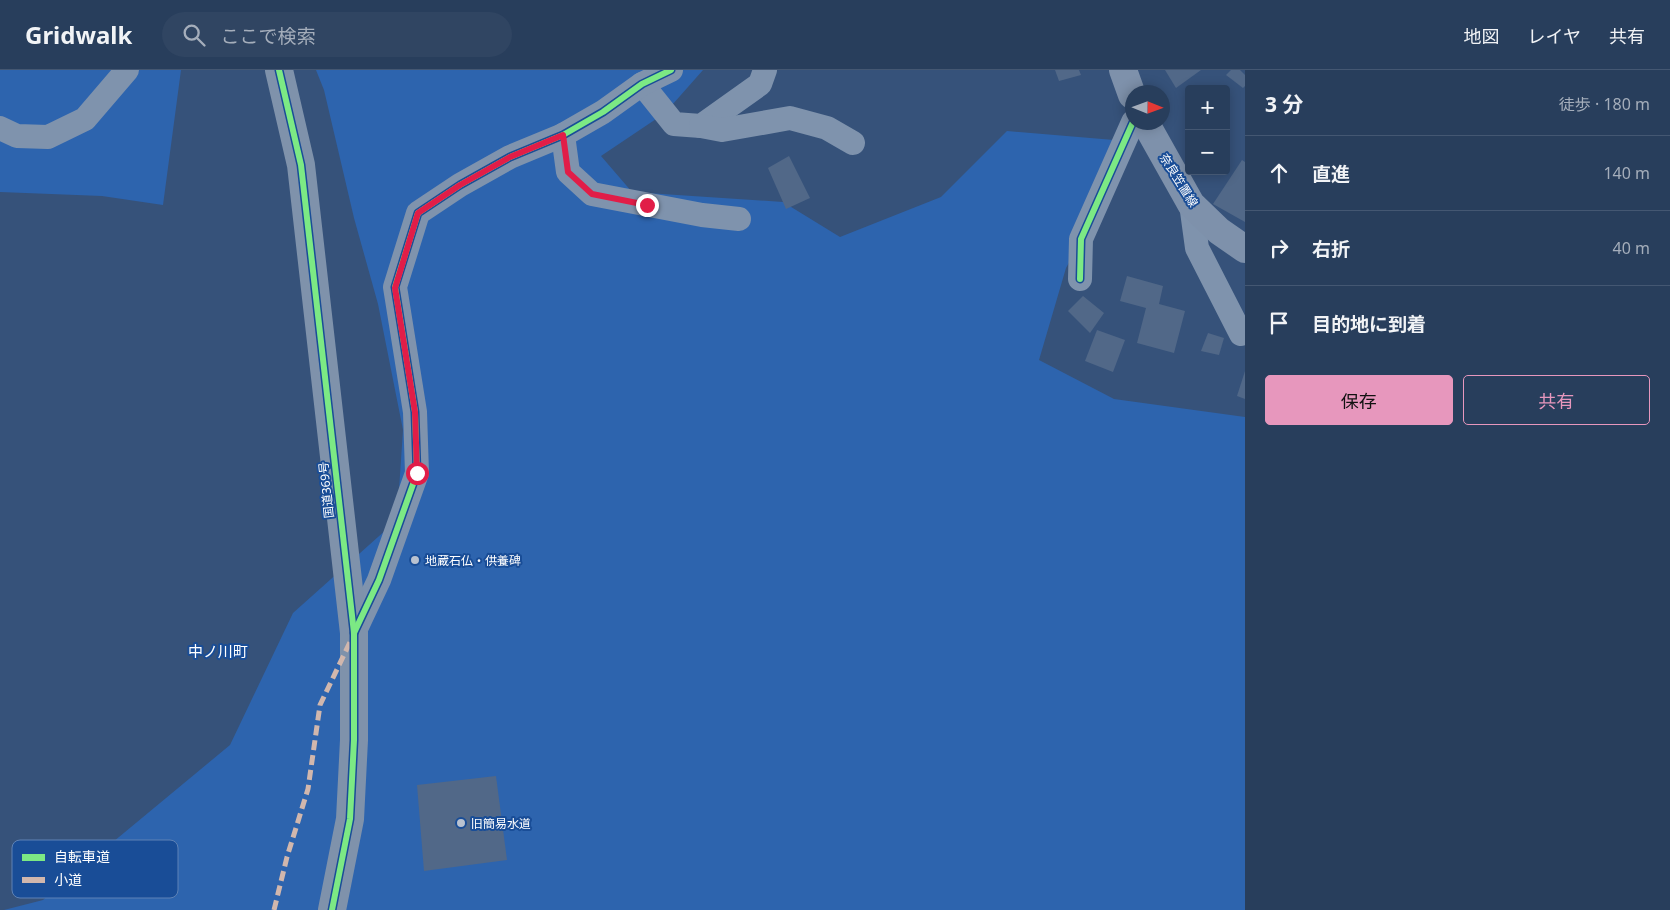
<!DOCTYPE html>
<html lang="ja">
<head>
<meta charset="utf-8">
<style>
  :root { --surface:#283e5c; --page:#304562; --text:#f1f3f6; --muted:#a5aebb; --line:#445772; --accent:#e797bd }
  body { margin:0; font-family:"Noto Sans","Noto Sans JP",sans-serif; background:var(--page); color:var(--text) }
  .controls { position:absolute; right:15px; top:15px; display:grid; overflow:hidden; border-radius:5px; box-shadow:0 2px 12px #0003 }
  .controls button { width:45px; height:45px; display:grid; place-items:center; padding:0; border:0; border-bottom:1px solid var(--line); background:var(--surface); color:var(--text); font:25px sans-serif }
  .compass { position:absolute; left:1125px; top:15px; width:45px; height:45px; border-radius:50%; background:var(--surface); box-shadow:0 2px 12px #0003; rotate:91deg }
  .stop { position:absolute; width:15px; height:15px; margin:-11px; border:4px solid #e11d48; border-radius:50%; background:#fff }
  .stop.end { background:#e11d48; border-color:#fff; box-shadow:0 1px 5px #0008 }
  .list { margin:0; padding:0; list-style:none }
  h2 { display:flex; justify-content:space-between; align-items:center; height:65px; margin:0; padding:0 20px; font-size:21px }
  h2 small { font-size:16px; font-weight:400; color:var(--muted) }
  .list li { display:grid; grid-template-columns:32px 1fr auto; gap:15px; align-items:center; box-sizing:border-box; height:75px; padding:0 20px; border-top:1px solid var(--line) }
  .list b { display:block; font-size:19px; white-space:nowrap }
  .list em { font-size:16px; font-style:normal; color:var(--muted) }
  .actions { display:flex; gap:10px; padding:15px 20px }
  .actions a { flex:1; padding:11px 0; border:1px solid var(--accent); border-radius:5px; text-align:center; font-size:18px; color:var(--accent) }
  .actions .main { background:var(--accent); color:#111 }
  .icon { flex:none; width:28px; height:28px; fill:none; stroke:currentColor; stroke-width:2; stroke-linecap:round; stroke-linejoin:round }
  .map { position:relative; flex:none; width:1245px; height:840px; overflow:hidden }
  header { display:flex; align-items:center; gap:30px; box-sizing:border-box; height:70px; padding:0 25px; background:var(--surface); border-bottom:1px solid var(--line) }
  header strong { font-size:24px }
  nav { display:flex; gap:28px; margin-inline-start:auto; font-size:18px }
  .search { width:350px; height:45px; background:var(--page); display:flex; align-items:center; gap:12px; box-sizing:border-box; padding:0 18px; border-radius:28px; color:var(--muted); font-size:19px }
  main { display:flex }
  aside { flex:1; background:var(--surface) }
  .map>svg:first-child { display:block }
</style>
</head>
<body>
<header>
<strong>Gridwalk</strong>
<div class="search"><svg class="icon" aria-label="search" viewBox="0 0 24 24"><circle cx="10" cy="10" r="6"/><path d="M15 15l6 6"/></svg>ここで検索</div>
<nav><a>地図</a><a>レイヤ</a><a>共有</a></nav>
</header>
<main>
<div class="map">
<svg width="1245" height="840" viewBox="0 0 1245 840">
  <rect width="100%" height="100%" fill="#36527a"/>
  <g fill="#2d64ae">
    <path d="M0,0H181L163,135L102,126L0,122Z"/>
    <path d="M316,0H703L665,43L601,86L632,122L783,132L840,167L941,127L1007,61L1114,70L1111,116L1066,198L1039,290L1114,329L1245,347V840H4L43,830L230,675L293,543L397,450L403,360L378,234L354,148L324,20Z"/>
  </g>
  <g fill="#516888">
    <path d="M1055,0H1079L1081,5L1059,11Z"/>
    <path d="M1165,0H1201L1176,18Z"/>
    <path d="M1231,0H1240L1245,5V16L1243,18L1226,5Z"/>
    <path d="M789,86L810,128L786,139L768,98Z"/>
    <path d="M1242,90L1245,92V152L1213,134Z"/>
    <path d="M1127,206L1163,216L1159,234L1185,241L1174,283L1137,273L1146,238L1120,231Z"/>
    <path d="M1083,226L1104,243L1090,263L1068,241Z"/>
    <path d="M1097,260L1125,270L1113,302L1085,291Z"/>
    <path d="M1208,263L1224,268L1219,285L1201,281Z"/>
    <path d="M1245,301V329L1237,326Z"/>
    <path d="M496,706L507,790L424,801L417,715Z"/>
  </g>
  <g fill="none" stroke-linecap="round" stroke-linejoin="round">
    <g stroke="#7f93ad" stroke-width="24">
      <path d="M642,14L674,54L701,56L760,14L765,0"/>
      <path d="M701,56L722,60L790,48L827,58L853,73"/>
      <path d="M0,58L17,66L48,67L85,49L127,0"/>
      <path d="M563,65L568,102L592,124L702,145L739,149"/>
      <path d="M1191,134L1197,178L1241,264"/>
      <path d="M1080,209L1081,169L1133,52"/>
      <path d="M354,563L379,510L417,403L415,342L395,217L418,143L460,115L510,87L563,65L603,42L642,14L671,0"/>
    </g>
    <g stroke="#7e91ab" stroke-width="28">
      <path d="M1123,0L1132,25"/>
      <path d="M1145,52L1191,134L1219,161L1245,179"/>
    </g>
    <path stroke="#7f92ab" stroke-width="28" d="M279,0L301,95L354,563V670L350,749L332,840"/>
    <path stroke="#d1b7ad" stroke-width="5" stroke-dasharray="10 5" stroke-linecap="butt" d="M274,840L287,787L308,719L320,635L352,568"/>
    <defs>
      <g id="cycleway">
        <path d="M279,0L301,95L354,563V670L350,749L332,840"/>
        <path d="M1080,209L1081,169L1133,52"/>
        <path d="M354,563L379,510L417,403L415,342L395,217L418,143L460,115L510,87L563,65L603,42L642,14L671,0"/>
      </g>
    </defs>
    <use href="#cycleway" stroke="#194d97" stroke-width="9"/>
    <use href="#cycleway" stroke="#7ce984" stroke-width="6"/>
  </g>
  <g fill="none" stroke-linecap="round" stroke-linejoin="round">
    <path stroke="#e11d48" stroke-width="6" d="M417,403L415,342L395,218L418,143L460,115L510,87L563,65L568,102L592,124L647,135"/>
  </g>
  <g fill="#b9c2d0" stroke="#194d97" stroke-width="2">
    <circle cx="415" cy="490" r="5"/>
    <circle cx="461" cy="753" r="5"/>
  </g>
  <g text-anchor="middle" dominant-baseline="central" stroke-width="4" stroke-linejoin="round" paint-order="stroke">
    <g font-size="12" fill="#fff" stroke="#194d97">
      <text transform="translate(1179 110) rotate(58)">奈良笠置線</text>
      <text transform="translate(326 420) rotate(-96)">国道369号</text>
    </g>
    <g font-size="12" fill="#fff" stroke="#194d97" text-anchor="start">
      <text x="425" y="490">地蔵石仏・供養碑</text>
      <text x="471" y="753">旧簡易水道</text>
    </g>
    <g font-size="15" fill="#fff" stroke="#194d97">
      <text x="218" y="581">中ノ川町</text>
    </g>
  </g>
  <rect x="12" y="770" width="166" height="58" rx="8" fill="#194d97" stroke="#5e82b6" stroke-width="1"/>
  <rect x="22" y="784" width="23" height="7" fill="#7ce984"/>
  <rect x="22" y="807" width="23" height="6" fill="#d1b7ad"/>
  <g font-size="14" fill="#fff">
    <text x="54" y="792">自転車道</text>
    <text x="54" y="815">小道</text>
  </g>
</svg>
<div class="controls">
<button>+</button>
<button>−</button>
</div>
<svg class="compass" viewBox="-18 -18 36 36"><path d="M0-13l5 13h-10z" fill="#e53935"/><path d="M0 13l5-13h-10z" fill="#a5aebb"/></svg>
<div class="stop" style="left:417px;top:403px"></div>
<div class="stop end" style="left:647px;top:135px"></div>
</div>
<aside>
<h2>3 分<small>徒歩 · 180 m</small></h2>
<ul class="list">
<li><svg class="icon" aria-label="ahead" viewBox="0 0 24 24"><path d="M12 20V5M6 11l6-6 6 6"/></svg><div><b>直進</b></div><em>140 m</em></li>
<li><svg class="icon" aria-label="right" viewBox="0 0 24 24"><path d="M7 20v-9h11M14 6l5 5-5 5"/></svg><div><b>右折</b></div><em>40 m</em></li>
<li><svg class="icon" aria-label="arrive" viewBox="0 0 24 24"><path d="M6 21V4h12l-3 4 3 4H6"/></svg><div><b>目的地に到着</b></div></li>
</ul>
<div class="actions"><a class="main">保存</a><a>共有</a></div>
</aside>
</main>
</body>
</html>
